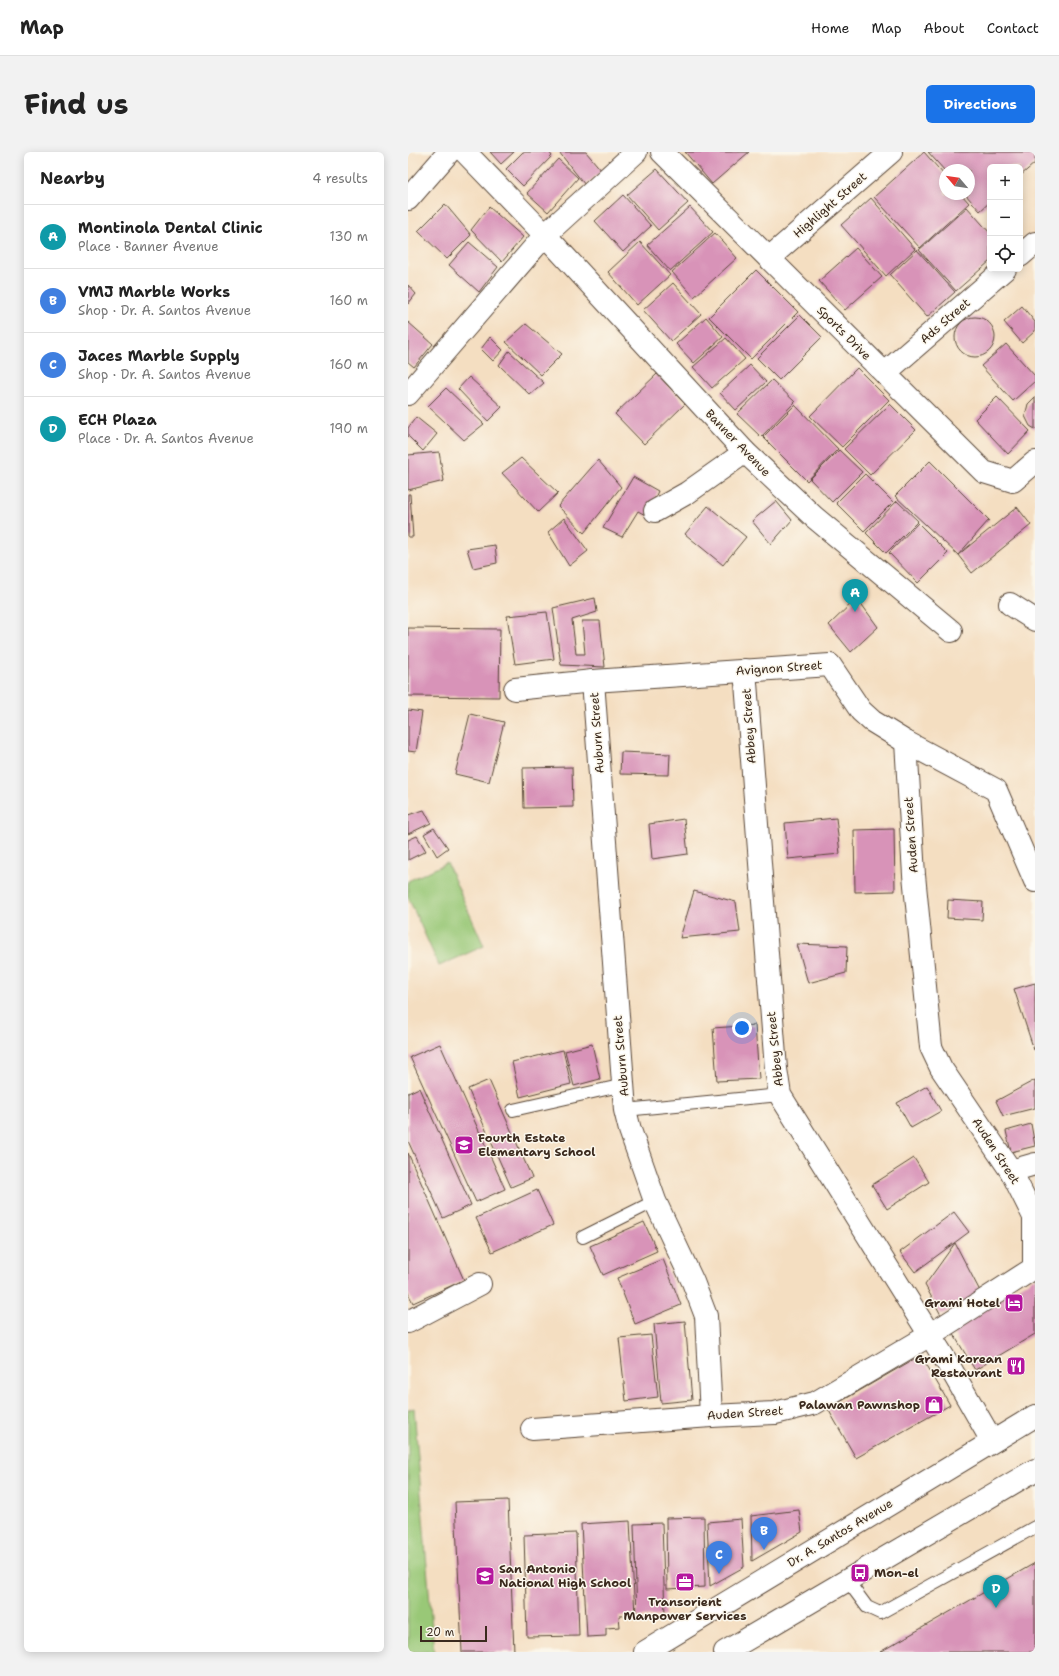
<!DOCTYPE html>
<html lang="en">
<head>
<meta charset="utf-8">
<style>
  :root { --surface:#fff; --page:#f2f2f2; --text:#222; --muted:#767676; --line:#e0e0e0; --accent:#1a73e8 }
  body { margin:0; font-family:"Shantell Sans",sans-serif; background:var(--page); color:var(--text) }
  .controls { position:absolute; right:12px; top:12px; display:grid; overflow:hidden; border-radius:6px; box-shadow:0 2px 10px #0003 }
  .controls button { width:36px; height:36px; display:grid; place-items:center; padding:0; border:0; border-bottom:1px solid var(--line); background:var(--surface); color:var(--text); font:20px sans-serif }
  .compass { position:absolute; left:531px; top:12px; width:36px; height:36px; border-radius:50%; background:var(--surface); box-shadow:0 2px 10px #0003; rotate:299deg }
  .scale { position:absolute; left:12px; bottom:10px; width:67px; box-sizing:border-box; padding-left:4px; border:2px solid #3b2a1e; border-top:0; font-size:11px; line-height:14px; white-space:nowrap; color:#3b2a1e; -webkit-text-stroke:3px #fbf7ec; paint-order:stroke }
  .you { position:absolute; left:334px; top:876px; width:14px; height:14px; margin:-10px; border:3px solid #fff; border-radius:50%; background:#1a73e8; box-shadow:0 0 0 6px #1a73e833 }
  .badge { display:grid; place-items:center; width:26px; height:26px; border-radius:50%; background:var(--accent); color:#fff; font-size:13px; font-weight:700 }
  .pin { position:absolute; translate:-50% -33px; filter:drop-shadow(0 1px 2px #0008) }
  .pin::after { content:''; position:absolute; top:21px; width:14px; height:12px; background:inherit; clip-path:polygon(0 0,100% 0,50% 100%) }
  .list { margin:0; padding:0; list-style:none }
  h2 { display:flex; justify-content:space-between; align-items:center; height:52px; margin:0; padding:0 16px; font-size:17px }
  h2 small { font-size:13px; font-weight:400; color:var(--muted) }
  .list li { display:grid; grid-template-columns:26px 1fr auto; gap:12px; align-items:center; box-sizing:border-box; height:64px; padding:0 16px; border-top:1px solid var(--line) }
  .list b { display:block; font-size:15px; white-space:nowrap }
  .list p { margin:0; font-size:13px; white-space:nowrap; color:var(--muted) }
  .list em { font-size:13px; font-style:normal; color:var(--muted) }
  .icon { flex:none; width:22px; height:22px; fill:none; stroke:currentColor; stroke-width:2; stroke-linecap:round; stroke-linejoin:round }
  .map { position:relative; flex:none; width:627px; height:1500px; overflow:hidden; border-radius:6px }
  header { display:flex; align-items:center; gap:24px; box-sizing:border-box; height:56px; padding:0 20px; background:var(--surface); border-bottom:1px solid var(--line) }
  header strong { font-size:19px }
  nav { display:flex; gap:22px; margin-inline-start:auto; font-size:14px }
  .intro { display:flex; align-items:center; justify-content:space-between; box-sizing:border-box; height:96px; padding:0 24px }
  h1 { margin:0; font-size:28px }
  .button { padding:10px 18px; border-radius:6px; background:var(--accent); color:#fff; font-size:14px; font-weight:700 }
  main { display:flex; gap:24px; padding:0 24px }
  aside { flex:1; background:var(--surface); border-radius:6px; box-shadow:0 2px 10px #0003 }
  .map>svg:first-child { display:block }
</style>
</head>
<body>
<header>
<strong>Map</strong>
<nav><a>Home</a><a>Map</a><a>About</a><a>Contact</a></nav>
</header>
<div class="intro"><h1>Find us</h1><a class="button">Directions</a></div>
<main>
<aside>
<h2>Nearby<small>4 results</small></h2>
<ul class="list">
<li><span class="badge" style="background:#0f9aa8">A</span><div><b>Montinola Dental Clinic</b><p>Place · Banner Avenue</p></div><em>130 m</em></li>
<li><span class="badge" style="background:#3f7fe0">B</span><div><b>VMJ Marble Works</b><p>Shop · Dr. A. Santos Avenue</p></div><em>160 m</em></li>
<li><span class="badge" style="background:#3f7fe0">C</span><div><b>Jaces Marble Supply</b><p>Shop · Dr. A. Santos Avenue</p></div><em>160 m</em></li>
<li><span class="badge" style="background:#0f9aa8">D</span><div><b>ECH Plaza</b><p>Place · Dr. A. Santos Avenue</p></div><em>190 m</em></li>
</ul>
</aside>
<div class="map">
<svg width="627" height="1500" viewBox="0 0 627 1500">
  <rect width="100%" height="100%" fill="#fbf7ec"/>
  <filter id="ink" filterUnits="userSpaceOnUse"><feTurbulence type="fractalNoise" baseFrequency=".025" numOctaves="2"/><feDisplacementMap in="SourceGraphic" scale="8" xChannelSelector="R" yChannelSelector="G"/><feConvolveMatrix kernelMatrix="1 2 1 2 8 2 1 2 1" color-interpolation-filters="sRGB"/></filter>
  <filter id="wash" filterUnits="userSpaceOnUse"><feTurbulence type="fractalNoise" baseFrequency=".012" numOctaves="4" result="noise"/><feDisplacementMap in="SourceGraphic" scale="16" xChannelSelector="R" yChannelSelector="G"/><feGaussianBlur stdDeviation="0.9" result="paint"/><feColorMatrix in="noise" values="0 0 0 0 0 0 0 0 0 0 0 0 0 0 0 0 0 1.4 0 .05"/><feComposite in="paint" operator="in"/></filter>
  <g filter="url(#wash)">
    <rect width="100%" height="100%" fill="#f4dec1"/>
    <g fill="#99c877" stroke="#6a794a">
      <path d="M39,711L76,794L31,814L0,745V729Z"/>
      <path d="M6,1256L26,1500H0V1258Z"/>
    </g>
    <g id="blocks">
      <g fill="#d893b8">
        <path d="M82,0H106L93,12Z"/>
        <path d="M115,0H141L144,4L115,34L98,17Z"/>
        <path d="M151,0H178L194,19L177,33Z"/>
        <path d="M277,0H341L304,32Z"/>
        <path d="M516,0L537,24V42H553L561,51L512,96L466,45Z"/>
        <path d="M520,0H627V11L612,24V15H582V50L572,59L557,42H561V18L537,19Z"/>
        <path d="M150,7L170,26L140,60L119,41Z"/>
        <path d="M249,17L280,51L250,78L219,43Z"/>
        <path d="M215,43L243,74L215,100L187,69Z"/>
        <path d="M463,46L507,97L478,124L433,73Z"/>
        <path d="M37,52L63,83L39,107L10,79Z"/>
        <path d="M81,55L115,85L94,110L63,78Z"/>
        <path d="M282,55L305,80L262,119L239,93Z"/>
        <path d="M559,55L582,81V109L548,139L511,98Z"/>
        <path d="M307,81L329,106L286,145L264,120Z"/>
        <path d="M61,90L90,115L71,140L41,113Z"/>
        <path d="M232,90L262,123L229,153L200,120Z"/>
        <path d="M448,96L474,125L437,158L411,129Z"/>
        <path d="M509,98L547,140L519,165L482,123Z"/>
        <path d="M348,118L390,160L343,207L301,165Z"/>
        <path d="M265,131L293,162L263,189L235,158Z"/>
        <path d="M0,133L8,142L0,152Z"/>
        <path d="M614,154L627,170V179L614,191L596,170Z"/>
        <path d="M392,163L414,185L371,228L349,206Z"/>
        <path d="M298,165L315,185L286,211L268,192Z"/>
        <circle cx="567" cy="185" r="20"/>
        <path d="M0,170L25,192L6,215L0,210Z"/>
        <path d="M118,172L154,202L133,223L98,190Z"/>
        <path d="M82,185L95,198L85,209L73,197Z"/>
        <path d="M318,186L337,207L304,236L285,215Z"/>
        <path d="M598,192L627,224V229L605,249L573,214Z"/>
        <path d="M101,199L136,231L122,243L91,213Z"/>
        <path d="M342,213L358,230L328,258L312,241Z"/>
        <path d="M449,216L481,248L434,295L402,264Z"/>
        <path d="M249,222L277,252L236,292L207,262Z"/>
        <path d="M61,225L94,255L80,269L50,237Z"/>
        <path d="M364,228L387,250L353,285L329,262Z"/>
        <path d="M38,236L76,272L56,288L20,254Z"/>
        <path d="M589,245L622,279L600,302L567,267Z"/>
        <path d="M627,245V277L622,274L617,264L620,252Z"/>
        <path d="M482,252L508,278L462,323L436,297Z"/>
        <path d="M387,253L430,297L399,329L355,285Z"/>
        <path d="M8,265L29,282L15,299L0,284V276Z"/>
        <path d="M431,298L454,320L424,350L402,327Z"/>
        <path d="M31,300L36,329L0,338V303Z"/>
        <path d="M113,306L150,341L130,360L94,321Z"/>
        <path d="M190,308L213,335L176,381L150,354Z"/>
        <path d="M522,309L581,368L550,403L487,344Z"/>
        <path d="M457,322L485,350L456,379L428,351Z"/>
        <path d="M225,325L250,339L239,364L230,359L214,385L195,376Z"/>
        <path d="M0,342H2L5,385H0Z"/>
        <path d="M368,349L384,368L363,392L344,369Z"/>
        <path d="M489,349L510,369L478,401L458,381Z"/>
        <path d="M300,354L338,385L315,413L277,382Z"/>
        <path d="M609,355L623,373L564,421L550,403Z"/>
        <path d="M156,366L180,399L161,414L140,380Z"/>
        <path d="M510,371L540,401L510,431L481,401Z"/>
        <path d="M87,393L89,411L65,416L59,397Z"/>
        <path d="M187,446L189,460L164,468L168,502H177L174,469H192L197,515L153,513L145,456Z"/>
        <path d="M449,446L470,475L443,500L421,473Z"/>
        <path d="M139,460L146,507L107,512L99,464Z"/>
        <path d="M0,476L92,477L91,545L0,544Z"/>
        <path d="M0,558L14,560L8,600L0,599Z"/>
        <path d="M62,562L96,570L81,630L47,622Z"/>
        <path d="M213,600L262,602L261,623L212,622Z"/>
        <path d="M164,615L165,655L116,656L115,616Z"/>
        <path d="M16,658L23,671L0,682V663Z"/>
        <path d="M428,666L432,702L380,707L377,671Z"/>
        <path d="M276,667L280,702L244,707L241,672Z"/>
        <path d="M26,676L40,696L29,704L16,682Z"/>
        <path d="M486,677L487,739L447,740L446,678Z"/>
        <path d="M9,684L18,699L0,708V688Z"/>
        <path d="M286,739L328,750L332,780L272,786Z"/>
        <path d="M540,748L575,750L574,768L539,766Z"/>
        <path d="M389,792L439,794L438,821L400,831Z"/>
        <path d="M627,831V898H626L606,837Z"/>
        <path d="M347,873L351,927L309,929L305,876Z"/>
        <path d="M32,892L97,1037L68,1050L2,905Z"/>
        <path d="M184,892L192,927L166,934L157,899Z"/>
        <path d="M155,898L163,932L112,945L104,910Z"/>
        <path d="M81,928L124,1026L103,1035L60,937Z"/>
        <path d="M627,928V956L595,964L588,949Z"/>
        <path d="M519,934L533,959L503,976L489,951Z"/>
        <path d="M11,936L63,1053L35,1066L0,989V941Z"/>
        <path d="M623,972L627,994L603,1000L598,979Z"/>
        <path d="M0,1001L56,1128L5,1151L0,1141Z"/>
        <path d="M506,1006L521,1030L479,1057L464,1033Z"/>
        <path d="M129,1038L145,1073L84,1100L68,1066Z"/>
        <path d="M546,1060L561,1080L507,1120L492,1100Z"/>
        <path d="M236,1070L249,1099L195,1123L182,1094Z"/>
        <path d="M547,1091L573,1141L533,1163L517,1133Z"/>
        <path d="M255,1107L273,1153L227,1172L209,1126Z"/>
        <path d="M627,1125V1182L567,1218L543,1178Z"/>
        <path d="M277,1169L284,1248L253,1251L246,1172Z"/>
        <path d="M243,1183L250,1245L218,1249L211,1186Z"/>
        <path d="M513,1203L542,1253L448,1306L420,1257Z"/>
        <path d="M100,1348L106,1500H54L47,1350Z"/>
        <path d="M391,1358L394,1380L344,1409L343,1364Z"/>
        <path d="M296,1365L297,1435L259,1437L258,1366Z"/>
        <path d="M333,1367L336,1415L302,1434L299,1370Z"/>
        <path d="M222,1369L227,1463L211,1464L212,1475L198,1476V1484L179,1485L173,1372Z"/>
        <path d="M254,1371L257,1464L229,1465L226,1372Z"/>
        <path d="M168,1381L171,1484L119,1485L116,1383Z"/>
        <path d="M627,1411V1500H472Z"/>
      </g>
    </g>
  </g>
  <g filter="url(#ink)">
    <use href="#blocks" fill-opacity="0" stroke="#574536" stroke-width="1"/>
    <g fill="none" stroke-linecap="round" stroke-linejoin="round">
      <defs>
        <g id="service">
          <path d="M105,958L216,933"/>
          <path d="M217,958L372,943"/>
          <path d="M175,1085L247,1049"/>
          <path d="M439,1428L459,1455L472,1461L627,1375"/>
        </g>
        <g id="minor">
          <path d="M57,0L137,83L337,300L406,365L543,479"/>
          <path d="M254,0L576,320L605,329L627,310"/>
          <path d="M0,47L41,0"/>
          <path d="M612,104L627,91"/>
          <path d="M361,106L483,0"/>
          <path d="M477,221L597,117"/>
          <path d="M0,242L137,83L228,0"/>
          <path d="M247,359L279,341L337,300"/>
          <path d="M602,452L627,468"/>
          <path d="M337,518L368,917L372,943L540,1212L584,1289"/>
          <path d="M185,529L217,958L222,978L247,1049L285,1130L298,1164L303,1264"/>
          <path d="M107,537L185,529L422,513L453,559L464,569L498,590L588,638L627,729"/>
          <path d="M603,1019L627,1012"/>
          <path d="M0,1170L72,1132"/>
          <path d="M124,1277L303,1264L367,1261L407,1251L522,1183L626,1116V1065L603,1019L533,916L523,895L506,723L498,590"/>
        </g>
        <g id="primary">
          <path d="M237,1500L627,1264"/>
          <path d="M317,1500L627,1318"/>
        </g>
      </defs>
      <use href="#service" stroke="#574536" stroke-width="14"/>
      <use href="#minor" stroke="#574536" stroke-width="24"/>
      <use href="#primary" stroke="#574536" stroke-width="24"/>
      <use href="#service" stroke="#fff" stroke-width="12"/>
      <use href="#minor" stroke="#fff" stroke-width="22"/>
      <use href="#primary" stroke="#fff" stroke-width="22"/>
    </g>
  </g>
  <defs>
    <symbol id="school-square" viewBox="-11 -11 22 22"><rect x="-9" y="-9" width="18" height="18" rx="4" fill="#b5179e" stroke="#fbf7ec"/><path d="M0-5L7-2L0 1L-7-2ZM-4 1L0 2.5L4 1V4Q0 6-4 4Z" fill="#fff"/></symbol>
    <symbol id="hotel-square" viewBox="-11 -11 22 22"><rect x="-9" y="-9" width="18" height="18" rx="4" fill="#b5179e" stroke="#fbf7ec"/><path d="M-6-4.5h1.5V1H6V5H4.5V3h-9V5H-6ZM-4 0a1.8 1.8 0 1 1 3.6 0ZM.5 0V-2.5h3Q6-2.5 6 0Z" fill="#fff"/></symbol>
    <symbol id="restaurant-square" viewBox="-11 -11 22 22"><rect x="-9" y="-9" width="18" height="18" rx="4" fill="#b5179e" stroke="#fbf7ec"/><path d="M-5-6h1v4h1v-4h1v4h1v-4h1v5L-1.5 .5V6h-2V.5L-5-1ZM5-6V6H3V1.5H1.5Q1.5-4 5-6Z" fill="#fff"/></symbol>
    <symbol id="shop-square" viewBox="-11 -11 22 22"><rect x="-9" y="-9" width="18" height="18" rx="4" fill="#b5179e" stroke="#fbf7ec"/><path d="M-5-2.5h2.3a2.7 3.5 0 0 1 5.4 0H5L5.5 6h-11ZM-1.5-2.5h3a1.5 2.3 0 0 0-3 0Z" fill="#fff"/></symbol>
    <symbol id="bus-square" viewBox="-11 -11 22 22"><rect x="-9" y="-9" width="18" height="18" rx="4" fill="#b5179e" stroke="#fbf7ec"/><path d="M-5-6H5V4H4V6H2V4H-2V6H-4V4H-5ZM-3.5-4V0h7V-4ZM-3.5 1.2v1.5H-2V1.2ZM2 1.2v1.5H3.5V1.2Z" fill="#fff"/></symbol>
    <symbol id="office-square" viewBox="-11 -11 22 22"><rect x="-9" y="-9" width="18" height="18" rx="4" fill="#b5179e" stroke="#fbf7ec"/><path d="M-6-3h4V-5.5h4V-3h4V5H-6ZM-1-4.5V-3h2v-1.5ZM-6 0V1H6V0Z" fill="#fff"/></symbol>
  </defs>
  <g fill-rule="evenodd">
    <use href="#school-square" x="45" y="982" width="22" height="22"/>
    <use href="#hotel-square" x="595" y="1140" width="22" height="22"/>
    <use href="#restaurant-square" x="597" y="1203" width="22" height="22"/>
    <use href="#shop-square" x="515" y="1242" width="22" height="22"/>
    <use href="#bus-square" x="441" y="1410" width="22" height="22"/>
    <use href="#school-square" x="66" y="1413" width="22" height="22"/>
    <use href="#office-square" x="266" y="1419" width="22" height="22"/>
  </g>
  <g text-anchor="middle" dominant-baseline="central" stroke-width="3" stroke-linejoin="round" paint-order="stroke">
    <g font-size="12" fill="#3b2a1e" stroke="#fbf7ec">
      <text transform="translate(422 53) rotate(-41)">Highlight Street</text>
      <text transform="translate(537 169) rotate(-41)">Ads Street</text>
      <text transform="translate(436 181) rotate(45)">Sports Drive</text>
      <text transform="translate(330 291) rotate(46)">Banner Avenue</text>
      <text transform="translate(371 516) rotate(-4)">Avignon Street</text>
      <text transform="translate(341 574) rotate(-94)">Abbey Street</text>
      <text transform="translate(189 581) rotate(-94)">Auburn Street</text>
      <text transform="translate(503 683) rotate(-94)">Auden Street</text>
      <text transform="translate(367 897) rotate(-96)">Abbey Street</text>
      <text transform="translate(213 904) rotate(-95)">Auburn Street</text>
      <text transform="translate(588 999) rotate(57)">Auden Street</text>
      <text transform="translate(337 1261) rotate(-4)">Auden Street</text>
      <text transform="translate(432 1381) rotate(-31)">Dr. A. Santos Avenue</text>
    </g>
    <g font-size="12" font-weight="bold" fill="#3b2a1e" stroke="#fbf7ec" text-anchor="start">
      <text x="70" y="986">Fourth Estate<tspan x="70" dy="14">Elementary School</tspan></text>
      <text x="592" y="1151" text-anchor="end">Grami Hotel</text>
      <text x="594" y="1207" text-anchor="end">Grami Korean<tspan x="594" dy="14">Restaurant</tspan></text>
      <text x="512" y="1253" text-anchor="end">Palawan Pawnshop</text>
      <text x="91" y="1417">San Antonio<tspan x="91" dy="14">National High School</tspan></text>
      <text x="466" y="1421">Mon-el</text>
      <text x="277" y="1450" text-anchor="middle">Transorient<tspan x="277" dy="14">Manpower Services</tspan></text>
    </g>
  </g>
</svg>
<div class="controls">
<button>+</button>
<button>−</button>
<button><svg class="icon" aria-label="locate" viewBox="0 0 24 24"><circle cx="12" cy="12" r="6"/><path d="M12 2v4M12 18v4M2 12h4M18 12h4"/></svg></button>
</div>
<svg class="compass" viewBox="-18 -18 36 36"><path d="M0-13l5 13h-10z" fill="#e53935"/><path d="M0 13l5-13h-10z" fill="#767676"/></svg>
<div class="scale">20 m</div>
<div class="you"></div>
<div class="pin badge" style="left:447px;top:460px;background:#0f9aa8">A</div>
<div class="pin badge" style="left:356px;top:1398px;background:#3f7fe0">B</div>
<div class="pin badge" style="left:311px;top:1422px;background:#3f7fe0">C</div>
<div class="pin badge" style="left:588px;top:1456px;background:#0f9aa8">D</div>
</div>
</main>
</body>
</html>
